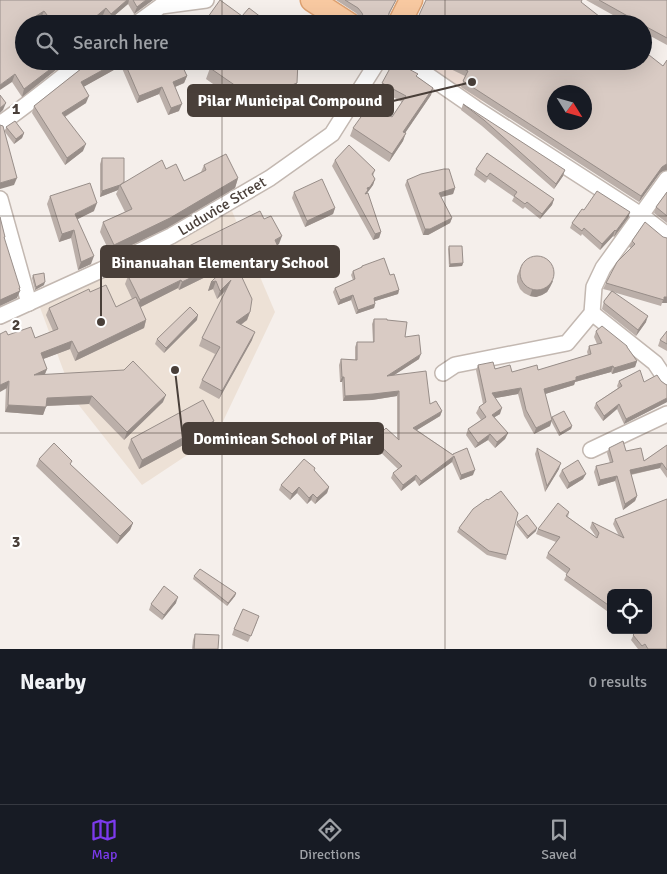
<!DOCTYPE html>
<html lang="en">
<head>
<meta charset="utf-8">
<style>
  :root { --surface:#171b24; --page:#20242c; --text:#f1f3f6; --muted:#9ea1a6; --line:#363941; --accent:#7c3aed }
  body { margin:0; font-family:Signika,sans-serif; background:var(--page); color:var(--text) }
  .controls { position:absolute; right:15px; bottom:15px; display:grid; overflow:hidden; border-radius:8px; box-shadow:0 5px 20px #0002 }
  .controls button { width:45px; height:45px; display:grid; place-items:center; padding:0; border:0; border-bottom:1px solid var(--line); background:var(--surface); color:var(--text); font:25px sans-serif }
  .compass { position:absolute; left:547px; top:85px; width:45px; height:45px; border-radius:50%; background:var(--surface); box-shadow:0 5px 20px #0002; rotate:127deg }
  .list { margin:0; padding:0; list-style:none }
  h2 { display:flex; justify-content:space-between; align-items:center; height:65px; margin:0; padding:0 20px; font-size:21px }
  h2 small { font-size:16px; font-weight:400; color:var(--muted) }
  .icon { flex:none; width:28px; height:28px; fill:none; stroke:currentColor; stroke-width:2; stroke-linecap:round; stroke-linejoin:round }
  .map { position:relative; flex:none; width:667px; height:649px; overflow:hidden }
  .search { position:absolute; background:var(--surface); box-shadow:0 5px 20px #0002; left:15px; right:15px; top:15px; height:55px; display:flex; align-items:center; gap:12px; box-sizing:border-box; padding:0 18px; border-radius:28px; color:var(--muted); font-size:19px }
  .sheet { height:155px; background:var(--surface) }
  nav { display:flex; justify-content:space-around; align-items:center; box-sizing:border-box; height:70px; border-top:1px solid var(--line); background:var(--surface); font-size:14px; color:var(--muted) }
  nav a { display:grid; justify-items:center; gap:2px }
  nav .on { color:var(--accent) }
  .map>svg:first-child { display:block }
</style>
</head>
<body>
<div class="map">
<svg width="667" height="649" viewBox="0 0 667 649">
  <rect width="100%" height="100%" fill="#f5efeb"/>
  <path fill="#f4e2d9" d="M421,61H503L481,102Z"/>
  <path fill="#ede1d6" d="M232,211L275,312L216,436L142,485L74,399L38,302Z"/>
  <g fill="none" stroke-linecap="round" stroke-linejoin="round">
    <defs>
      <g id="minor">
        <path d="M136,24L161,6L206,0"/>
        <path d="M407,61L475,108L641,215L667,235"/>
        <path d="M0,124C29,104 55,82 83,61"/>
        <path d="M0,199L29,303"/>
        <path d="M592,313L655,363L667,381"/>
        <path d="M0,316L101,270L171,236L270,178L332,134L378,61"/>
        <path d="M443,373L455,365L567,343L592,313L594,287L603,268L667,179"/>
        <path d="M591,450L667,414"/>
      </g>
      <g id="primary">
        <path d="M312,0L349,24"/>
        <path d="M399,24L411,0"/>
      </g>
    </defs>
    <use href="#minor" stroke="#c3b8b1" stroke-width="18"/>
    <use href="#primary" stroke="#dda171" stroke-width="25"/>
    <use href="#minor" stroke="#fff" stroke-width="15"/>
    <use href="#primary" stroke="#f8c9a1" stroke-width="22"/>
  </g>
  <g fill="#bbafa9">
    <path d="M0,0H153L134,14L128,4L108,21L103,15L93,24H46L41,18L33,24H24V61H67L22,97L12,82Z"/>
    <path d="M336,0H396L389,15L387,24H362L360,18L356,13Z"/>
    <path d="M586,0H667V45L643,32V24H629Z"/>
    <path d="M667,60V170L663,171L660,173L639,202L461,87L465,76L434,61H641L643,63L663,66Z"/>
    <path d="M91,61H180L187,76L184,83L175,87L179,111L168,115L159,94L137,103L121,66L83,87L86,103L65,117L83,151L65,165L32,113L34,106Z"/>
    <path d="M208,61H298L293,94L258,108L254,113L206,79L210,68L213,65Z"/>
    <path d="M416,76L433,88L431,95L405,133L403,141L389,162L350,136L353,128L392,117L402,102L380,90L382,83Z"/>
    <path d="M463,104L563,176L554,189L482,126L461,110Z"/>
    <path d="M6,127L24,133L22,138L14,144L5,132Z"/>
    <path d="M487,153L554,199L552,205L540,219L525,207L523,209L512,201L514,197L488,179L485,183L474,175L476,169Z"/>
    <path d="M102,158L124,182L166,169L184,181L201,172L204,165L238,178L235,188L167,228L111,255L100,232L103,222L125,212L116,194L118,190L100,197V164Z"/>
    <path d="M335,160L375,170L373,176L375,179L373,185L367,193L381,232L379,238L373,240L332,166Z"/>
    <path d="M407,180L455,188L453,194L441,197L452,218L450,223L428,235H423L405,185Z"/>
    <path d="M294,192L335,208L333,214L305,227L292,198Z"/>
    <path d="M667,192V223L654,213L656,207Z"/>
    <path d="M50,196L94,211L77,219L91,264L78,270L71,238L59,242L47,204Z"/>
    <path d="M584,210L630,212L628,218L614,237L613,236L600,250L582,234L581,236L570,228L572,223Z"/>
    <path d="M264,219L279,244L277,245L279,249L276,257L255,267L253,273L242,277L250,312L247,320L241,325L252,340L219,399L199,388L202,380L215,354L199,346L202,338L226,291L217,299L213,289L208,291L211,282L228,266L179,290L178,288L140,307L146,320L144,328L75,361L70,349L43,359L47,369L45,374L163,402L124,440L89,404L46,406L43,415L5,412L8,335L35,338L53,331L46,315L49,308L90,292L116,307L132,299L125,284L128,276Z"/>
    <path d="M663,237L667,303H662L661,306L613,292L646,322L636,336L602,309L604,301L611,291L603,289L606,283L631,248L629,247L632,241Z"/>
    <path d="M449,246L463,263L462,266L449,267L448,249Z"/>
    <path d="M522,264L553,281L550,287L547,292L542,295L536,297L530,296L524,293L520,289L517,282V276Z"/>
    <path d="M362,266L390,275L399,290L398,294L375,301V304L374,308L356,314L351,300L338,305L333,292L335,288L353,280L351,275L353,271L361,268Z"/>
    <path d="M33,275L44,285L35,290L32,278Z"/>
    <path d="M374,319L387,320L405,337L419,359L394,375L430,404L442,411L440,416L417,430L452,454L473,475L460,480L452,462L419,486L415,480L401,491L391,478L393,473L398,469L373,445L374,440L397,438V396L372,400L343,401L342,382H340L339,365L341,359L355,360V347L357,342H373L372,324Z"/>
    <path d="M197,320L164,353L155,344L157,339Z"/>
    <path d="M596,331L627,347L637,361L635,367L612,374L611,372L575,382L574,385L545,394L551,418L552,417L572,426L571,429L559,436L551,421L550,426L534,434L524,416L518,394L495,398L500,414L494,417L508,433L505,439L495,448L488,440L475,448L466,435L468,429L481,420L476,413L479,407L483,404L476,370L478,365L512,372L538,370L588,355L587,352L589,346L597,344L594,337Z"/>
    <path d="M667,331V351L658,346L660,340Z"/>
    <path d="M619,381L644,382L661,381L665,384L667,385V402L624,424L617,409L603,421L594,408L596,403L618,388L617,386Z"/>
    <path d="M214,421L211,430L139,469L128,448L131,439Z"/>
    <path d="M667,445V478L660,468L631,475L637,496L635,501L623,510L615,481L598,486L594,472L596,466L610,463L607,453L609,448L626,451L644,461Z"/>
    <path d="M537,448L559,469L545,492L535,454Z"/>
    <path d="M39,459L71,465L133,523L130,530L117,544L36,466Z"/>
    <path d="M315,468L314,471L329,487L327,493L315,504L311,500L307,504L297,493L290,500L279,490L281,485Z"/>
    <path d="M562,470L583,479L567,489L559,476Z"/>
    <path d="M667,499V649H638L631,640L634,634L633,630H648V593H611V614L564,580L567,574L546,558L548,553L556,542L536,534L538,529L569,512L568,517L597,538L590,528L592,522L619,536L613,524L615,519Z"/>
    <path d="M517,522L536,531L527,539L516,525Z"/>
    <path d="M459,528L507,555L506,560L487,555L457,532Z"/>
    <path d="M194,576L236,593L235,596L227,606L193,579Z"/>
    <path d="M176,603L162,620L149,610L151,604Z"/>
    <path d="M257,622L248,642L232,635L234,629Z"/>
    <path d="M195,634L218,649H192L193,640Z"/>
  </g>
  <g fill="#988e89">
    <path d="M127,0H129L128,4L108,21L111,14Z"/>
    <path d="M146,0H153L134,14L137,7Z"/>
    <path d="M106,8L103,15L93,24H87Z"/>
    <path d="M44,11L41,18L33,24H25Z"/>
    <path d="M61,61H67L22,97L24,89Z"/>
    <path d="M119,61H122L121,66L78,90L81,82Z"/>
    <path d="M15,74L12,82L0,90V85Z"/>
    <path d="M187,76L184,83L170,89L173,82Z"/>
    <path d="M297,83L293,94L258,108L254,113L259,102L262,97Z"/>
    <path d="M162,87L159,94L137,103L139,96Z"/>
    <path d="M433,88L431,95L401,139L403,132Z"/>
    <path d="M89,96L86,103L59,120L62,113Z"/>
    <path d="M6,103L3,110L0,113V108Z"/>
    <path d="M182,104L179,111L168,115L171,108Z"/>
    <path d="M24,133L22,138L14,144L16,139Z"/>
    <path d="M406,133L403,141L389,162L392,154Z"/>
    <path d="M86,144L83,151L65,165L67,158Z"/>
    <path d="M667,164V170L663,171L660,173L639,202L641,196L662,167L665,165Z"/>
    <path d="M565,170L563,176L554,189L556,184Z"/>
    <path d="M17,178L14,185L0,189V183Z"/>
    <path d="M238,178L235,188L167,228L111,255L114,245Z"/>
    <path d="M375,179L373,185L365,196L367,188Z"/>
    <path d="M120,185L118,190L100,197L102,191Z"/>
    <path d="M455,188L453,194L437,198L439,193Z"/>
    <path d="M554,199L552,205L540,219L542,214Z"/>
    <path d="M97,203L94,211L72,222L75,214Z"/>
    <path d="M335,208L333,214L305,227L307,221Z"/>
    <path d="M630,212L628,218L614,237L616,231Z"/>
    <path d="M452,218L450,223L428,235H423L425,229Z"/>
    <path d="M74,230L71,238L59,242L62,234Z"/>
    <path d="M615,230L613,236L600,250L602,244Z"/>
    <path d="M381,232L379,238L373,240L375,234Z"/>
    <path d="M282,236L279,244L272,248L275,240Z"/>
    <path d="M279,249L276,257L255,267L253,273L236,279L239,271L255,261Z"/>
    <path d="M241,253L238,261L179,290L182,282Z"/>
    <path d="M94,256L91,264L78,270L81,262Z"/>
    <path d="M463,263L462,266L449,267L450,264Z"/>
    <path d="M181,280L178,288L137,309L140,300Z"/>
    <path d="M231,280L228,288L217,299L220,291Z"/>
    <path d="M216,281L213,289L208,291L211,282Z"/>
    <path d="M553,281L550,287L547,292L542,295L536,297L530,296L532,290Z"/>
    <path d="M45,282L44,285L35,290L36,287Z"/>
    <path d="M19,288H20L18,291H20L17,298L0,306V300Z"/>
    <path d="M399,290L398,294L372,302L374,298Z"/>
    <path d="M353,295L351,300L338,305L340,300Z"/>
    <path d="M664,297H667V303H662Z"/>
    <path d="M375,304L374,308L356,314L358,310Z"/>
    <path d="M250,312L247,320L233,330L236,322Z"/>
    <path d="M198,315L197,320L164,353L166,348Z"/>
    <path d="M648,316L646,322L636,336L638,330Z"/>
    <path d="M146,320L144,328L75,361L78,353Z"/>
    <path d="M255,332L252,340L219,399L222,391Z"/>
    <path d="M72,341L70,349L38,361L41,353Z"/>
    <path d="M421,354L419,359L385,381L387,376Z"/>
    <path d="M637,361L635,367L612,374L614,368Z"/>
    <path d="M613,366L611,372L575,382L574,385L542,395L544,389L576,377Z"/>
    <path d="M47,369L44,376L34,375Z"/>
    <path d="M342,377H344L342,382H340Z"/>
    <path d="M9,381L7,388L0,392V385Z"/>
    <path d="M521,388L518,394L490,399L492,393Z"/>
    <path d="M399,391L397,396L372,400L343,401L345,396Z"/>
    <path d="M166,395L163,402L124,440L127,432Z"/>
    <path d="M92,396L89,404L44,406L47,398Z"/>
    <path d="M667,398V402L624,424L626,419Z"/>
    <path d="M619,404L617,409L603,421L604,416Z"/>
    <path d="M8,405L46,407L43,415L5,412Z"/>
    <path d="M502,408L500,414L490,420L492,415Z"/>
    <path d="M442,411L440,416L412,433L413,428Z"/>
    <path d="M552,420L550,426L534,434L536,428Z"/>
    <path d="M214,421L211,430L139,469L142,460Z"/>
    <path d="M572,426L571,429L559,436L560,433Z"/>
    <path d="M508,433L505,439L495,448L497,442Z"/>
    <path d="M490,434L488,440L475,448L478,443Z"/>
    <path d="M454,456L452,462L419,486L421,481Z"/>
    <path d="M561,463L559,469L545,492L547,486Z"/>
    <path d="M662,463L660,468L628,475L630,470Z"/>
    <path d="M475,470L473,475L460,480L461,475Z"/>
    <path d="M586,474L583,479L567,489L569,483Z"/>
    <path d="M416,475L415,480L401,491L403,485Z"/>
    <path d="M617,476L615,481L598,486L600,480Z"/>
    <path d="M299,487L297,493L290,500L292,494Z"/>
    <path d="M329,487L327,493L315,504L317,498Z"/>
    <path d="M313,494L311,500L307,504L309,498Z"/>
    <path d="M637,496L635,501L623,510L625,504Z"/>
    <path d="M133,523L130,530L117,544L120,536Z"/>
    <path d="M537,528L536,531L527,539L528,536Z"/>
    <path d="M236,593L235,596L227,606L228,603Z"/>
    <path d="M178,597L176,603L162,620L164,615Z"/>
  </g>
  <g fill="#d9cbc4" stroke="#988e89" fill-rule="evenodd">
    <path d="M0,0H127L111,14L106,8L87,24H54L44,11L25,23V24H24V61H61L24,89L15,74L0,85Z"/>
    <path d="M133,0H146L137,7Z"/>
    <path d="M220,0L242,16L249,8L270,24H203Z"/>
    <path d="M345,0H396L389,13L388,21L386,24H373L364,18L362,13L358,8Z"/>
    <path d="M426,0H582L581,2L609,24H415Z"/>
    <path d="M599,0H667V38L643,25V24H642Z"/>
    <path d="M163,20L164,24H155Z"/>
    <path d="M649,55L663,66L667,60V164L665,165L662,167L641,196L463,81L468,71L448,61H641L643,63ZM554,92H584V122H554Z"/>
    <path d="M91,61H119L81,82L89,96L62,113L86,144L67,158L34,106Z"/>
    <path d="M124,61H180L187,76L173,82L182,104L171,108L162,87L139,96Z"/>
    <path d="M215,61H298L297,83L262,97L259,102L210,68Z"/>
    <path d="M394,61L418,74L416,76L433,88L403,132L406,133L392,154L353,128L371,103L392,117L406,96L382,83Z"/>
    <path d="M0,95L6,103L0,108Z"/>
    <path d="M463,104L565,170L556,184L484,120Z"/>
    <path d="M15,121L24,133L16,139L6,127Z"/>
    <path d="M0,125L3,126L17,178L0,183Z"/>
    <path d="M349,145L375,170L372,174L375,179L370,187L367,188L368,190L365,194L368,193L381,232L375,234L335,160Z"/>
    <path d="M487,153L554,199L542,214L527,202L525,204L514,196L517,192L490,173L487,177L476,169Z"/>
    <path d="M226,154L238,178L170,218L114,245L103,222L132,209L120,185L162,160L166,169L176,164L184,181L206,170L204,165Z"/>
    <path d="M102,158H124V182L120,185L102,191Z"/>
    <path d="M444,169H449L455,188L439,193L452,218L430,229H425L407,180L421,174Z"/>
    <path d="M322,179L335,208L307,221L294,192Z"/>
    <path d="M90,183L97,203L75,214L94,256L81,262L74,230L62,234L50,196Z"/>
    <path d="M597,191L630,212L616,231L615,230L602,244L584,228L582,231L572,223L582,209L584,210Z"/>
    <path d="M667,192V216L656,207Z"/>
    <path d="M260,211L264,219L271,216L282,236L275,240L279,249L255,261L256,264L239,271L252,299L250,312L236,322L255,332L222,391L202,380L220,347L202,338L231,280L220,291L216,281L211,282L241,253L182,282L181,280L140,300L128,276Z"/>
    <path d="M0,217L5,237H4L20,288H19L20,291L0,300Z"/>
    <path d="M645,222L663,237L667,238V297H664V300L606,283L617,262L635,244L632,241Z"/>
    <path d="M449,246H462L463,263L450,264Z"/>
    <circle cx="537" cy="273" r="17"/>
    <path d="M384,258L390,275L394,274L399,290L374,298L375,304L358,310L353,295L340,300L335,288L355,279L353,271L362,267V266Z"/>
    <path d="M44,273L45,282L36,287L33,275Z"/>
    <path d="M106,285L116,307L136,297L146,320L78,353L72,341L41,353L47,369L34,375L124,370L133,361L166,395L127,432L92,396L47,398L46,407L8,405L9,381L0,385V334L6,331L8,335L31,327L35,338L58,329L49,308L89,289L90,292Z"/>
    <path d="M612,291L648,316L638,330L604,303V301Z"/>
    <path d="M190,307L198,315L166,348L157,339Z"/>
    <path d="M374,319H387V320L407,322L405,337L419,335L421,354L387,376L426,371L430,404L436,401L442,411L413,428L453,455V454L467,448L475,470L461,475L454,456L421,481L416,475L403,485L393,473L402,466L374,440L386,428L399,440V391L373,394L345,396L344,377H342L341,359L357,360V342H374Z"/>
    <path d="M602,326L627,346V347L637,361L614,368L613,366L576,377V380L544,389L552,420L536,428L526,410L521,388L492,393L502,408L492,415L508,433L497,442L490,434L478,443L468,429L486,417L479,407L486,402L478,365L493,362L495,369L510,365L512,372L537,365L538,370L591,354L589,346L602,343L596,331Z"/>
    <path d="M667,331V344L660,340Z"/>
    <path d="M640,370L644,382L657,375L661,381L665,384L667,385V398L626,419L619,404L604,416L596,403L622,386L619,381Z"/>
    <path d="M203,400L214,421L142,460L131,439Z"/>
    <path d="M564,411L572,426L560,433L552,417Z"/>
    <path d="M623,441L626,451L641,448L644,461L667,445V470L662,463L630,470L637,496L625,504L617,476L600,480L596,466L613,462L609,448Z"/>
    <path d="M54,443L72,461L70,464L133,523L120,536L39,459Z"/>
    <path d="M537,448L561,463L547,486Z"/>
    <path d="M304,459L315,468L314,470L329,487L317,498L313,494L309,498L299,487L292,494L281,485Z"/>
    <path d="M578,460L586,474L569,483L562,470Z"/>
    <path d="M501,491L518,513L507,555L489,551L459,528L473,509L487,499L488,500Z"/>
    <path d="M667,499V649H648L645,644L642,646L633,635L636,632V630H648V593H611V607L566,575L570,569L548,553L560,537L538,529L558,503L569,512L566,516L597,538L599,533L592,522L624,538L615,519Z"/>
    <path d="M527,515L537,528L528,536L517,522Z"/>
    <path d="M200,569L236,593L228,603L194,576Z"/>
    <path d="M164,586L178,597L164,615L151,604Z"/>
    <path d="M243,609L259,616L251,636L234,629Z"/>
    <path d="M195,634L219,635L218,649H194Z"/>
  </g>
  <path fill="none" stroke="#493f39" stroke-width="1" stroke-opacity="0.55" d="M222,0V24M445,0V24M222,61V649M445,61V649M0,216H667M0,433H667"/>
  <g text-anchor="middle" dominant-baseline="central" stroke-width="4.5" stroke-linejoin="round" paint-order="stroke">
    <g font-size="15" fill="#493f39" stroke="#fff">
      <text transform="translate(222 206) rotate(-31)">Luduvice Street</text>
    </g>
  </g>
  <g font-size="16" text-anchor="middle" font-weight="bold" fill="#493f39" stroke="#fff" stroke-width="4.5" stroke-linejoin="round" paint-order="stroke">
    <text x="16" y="114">1</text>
    <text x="16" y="330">2</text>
    <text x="16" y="547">3</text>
  </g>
  <path fill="none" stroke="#493f39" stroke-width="2" d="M472 82L393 101M101 322L101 262M175 370L183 439"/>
  <g fill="#493f39" stroke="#fff" stroke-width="2">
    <circle cx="472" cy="82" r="5"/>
    <circle cx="101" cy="322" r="5"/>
    <circle cx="175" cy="370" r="5"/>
  </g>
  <g fill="#493f39" stroke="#493f39" stroke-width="2">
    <rect x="188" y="85" width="205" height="31" rx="5"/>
    <rect x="101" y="246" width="238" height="31" rx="5"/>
    <rect x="183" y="423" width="200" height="31" rx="5"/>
  </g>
  <g font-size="16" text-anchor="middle" font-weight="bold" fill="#fff">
    <text x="290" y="106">Pilar Municipal Compound</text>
    <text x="220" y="268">Binanuahan Elementary School</text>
    <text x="283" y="444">Dominican School of Pilar</text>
  </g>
</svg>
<div class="controls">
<button><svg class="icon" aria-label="locate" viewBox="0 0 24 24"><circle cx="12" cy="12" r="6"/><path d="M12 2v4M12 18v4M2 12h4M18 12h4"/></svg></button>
</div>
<svg class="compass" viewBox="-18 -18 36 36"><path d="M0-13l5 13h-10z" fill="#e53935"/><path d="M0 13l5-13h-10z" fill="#9ea1a6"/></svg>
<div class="search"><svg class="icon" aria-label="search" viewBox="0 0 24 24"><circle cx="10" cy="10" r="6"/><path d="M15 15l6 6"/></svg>Search here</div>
</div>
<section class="sheet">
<h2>Nearby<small>0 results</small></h2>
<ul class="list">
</ul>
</section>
<nav>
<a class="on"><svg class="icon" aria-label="map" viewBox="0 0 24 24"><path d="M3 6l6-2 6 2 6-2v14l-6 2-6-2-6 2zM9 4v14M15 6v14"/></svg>Map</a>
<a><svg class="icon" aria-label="directions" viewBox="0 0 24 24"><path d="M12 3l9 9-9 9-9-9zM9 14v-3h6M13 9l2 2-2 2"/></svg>Directions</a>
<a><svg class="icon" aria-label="saved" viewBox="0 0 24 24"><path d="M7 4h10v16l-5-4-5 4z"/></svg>Saved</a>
</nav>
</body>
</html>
